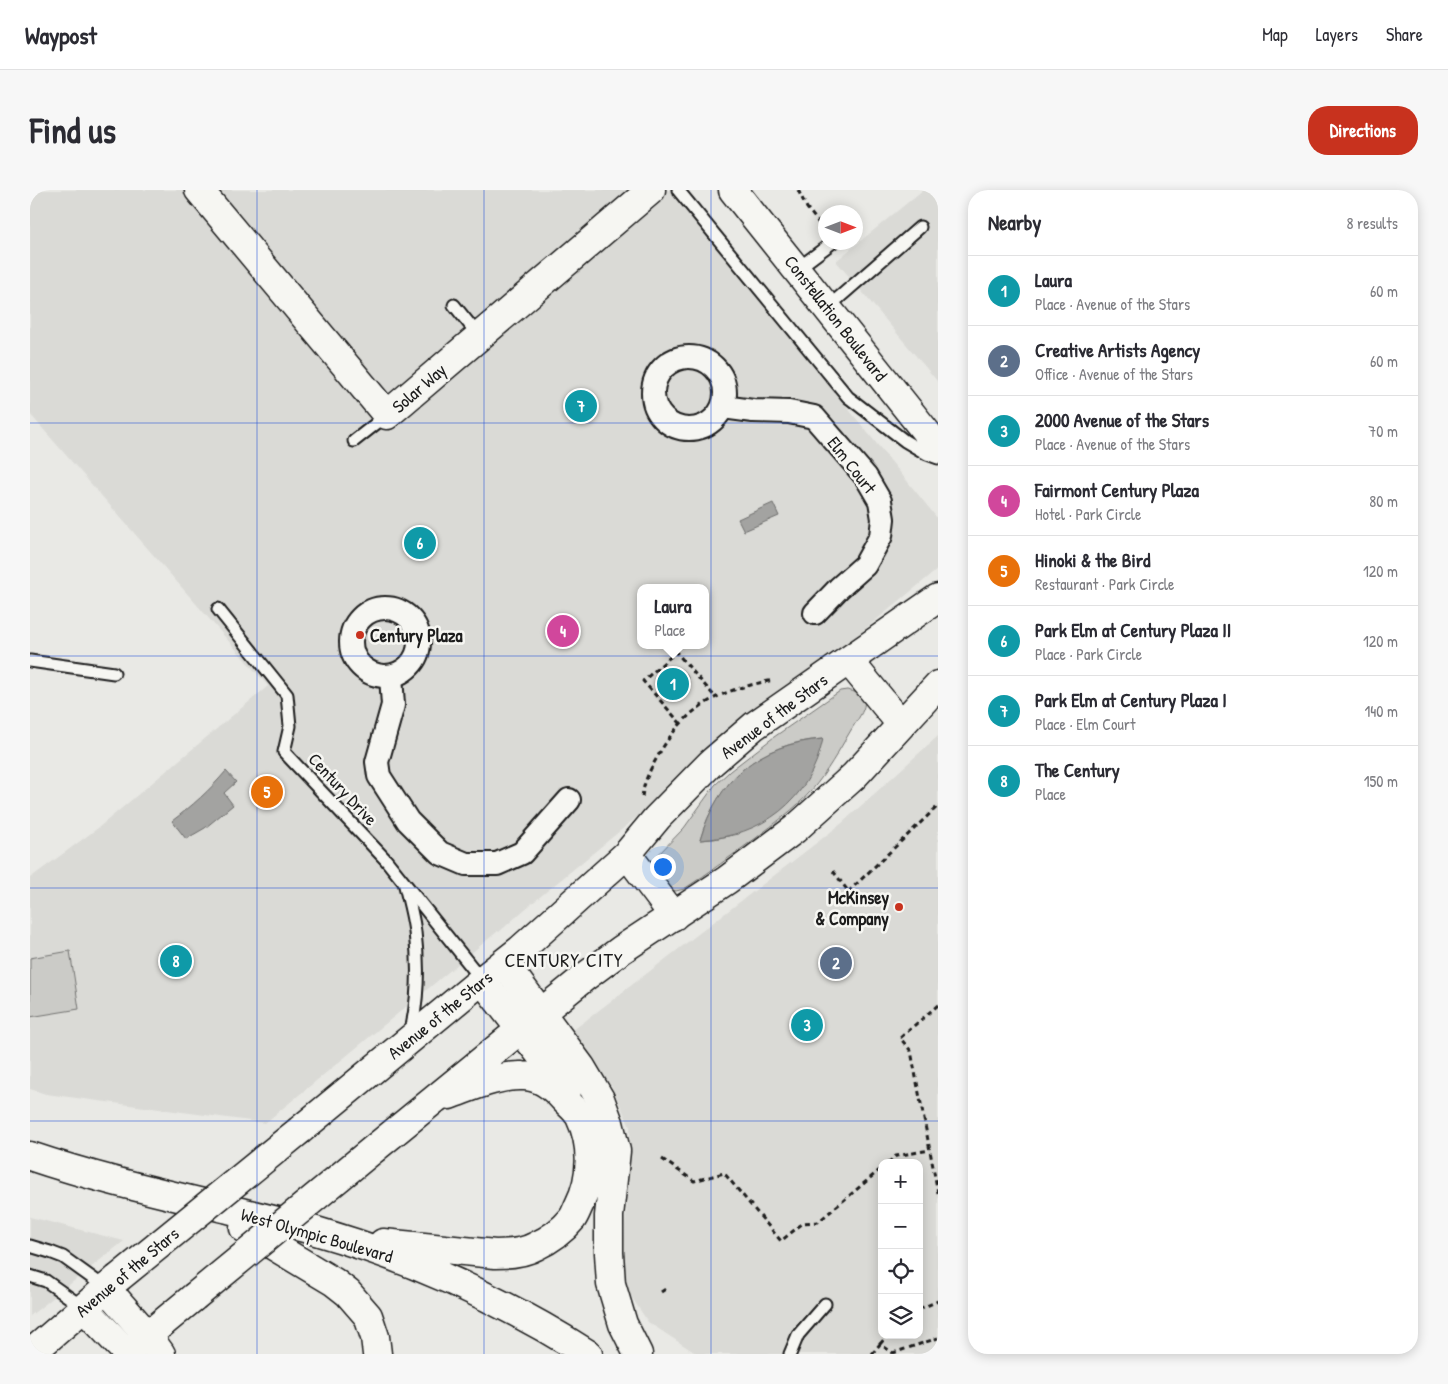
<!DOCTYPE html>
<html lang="en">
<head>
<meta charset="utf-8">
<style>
  :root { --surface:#fff; --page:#f7f7f7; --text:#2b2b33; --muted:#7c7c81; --line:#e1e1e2; --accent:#c8321e }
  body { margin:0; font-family:"Patrick Hand",sans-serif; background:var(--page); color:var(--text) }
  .controls { position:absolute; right:15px; bottom:15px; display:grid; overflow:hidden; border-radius:10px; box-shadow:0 2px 12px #0003 }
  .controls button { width:45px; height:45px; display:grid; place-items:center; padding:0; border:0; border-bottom:1px solid var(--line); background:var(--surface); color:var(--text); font:25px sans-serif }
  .compass { position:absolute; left:788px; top:15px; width:45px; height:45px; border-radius:50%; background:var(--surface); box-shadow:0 2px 12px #0003; rotate:90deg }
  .you { position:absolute; left:632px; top:676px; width:18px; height:18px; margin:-12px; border:4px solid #fff; border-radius:50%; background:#1a73e8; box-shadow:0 0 0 8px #1a73e833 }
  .badge { display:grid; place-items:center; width:32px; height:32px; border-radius:50%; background:var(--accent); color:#fff; font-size:16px; font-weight:700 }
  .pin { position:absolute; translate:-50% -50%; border:2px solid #fff; box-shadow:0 1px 5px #0006 }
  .popup { position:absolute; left:607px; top:394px; width:72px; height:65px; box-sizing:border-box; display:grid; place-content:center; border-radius:10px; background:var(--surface); filter:drop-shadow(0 1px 4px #0005); font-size:16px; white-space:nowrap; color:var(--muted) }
  .popup b { font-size:19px; color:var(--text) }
  .popup::after { content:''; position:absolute; left:50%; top:100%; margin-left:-10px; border:10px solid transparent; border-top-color:var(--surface) }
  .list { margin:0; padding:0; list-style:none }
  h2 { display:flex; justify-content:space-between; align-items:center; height:65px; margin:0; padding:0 20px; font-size:21px }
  h2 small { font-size:16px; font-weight:400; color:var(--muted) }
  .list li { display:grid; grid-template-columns:32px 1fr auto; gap:15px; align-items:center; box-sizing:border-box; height:70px; padding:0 20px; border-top:1px solid var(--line) }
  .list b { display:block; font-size:19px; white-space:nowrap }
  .list p { margin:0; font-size:16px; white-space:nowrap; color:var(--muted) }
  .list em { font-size:16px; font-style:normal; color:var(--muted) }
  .icon { flex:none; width:28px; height:28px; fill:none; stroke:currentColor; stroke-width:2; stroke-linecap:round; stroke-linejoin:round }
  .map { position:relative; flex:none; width:908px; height:1164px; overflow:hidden; border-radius:20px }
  header { display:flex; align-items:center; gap:30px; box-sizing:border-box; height:70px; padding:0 25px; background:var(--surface); border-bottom:1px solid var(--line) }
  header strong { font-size:24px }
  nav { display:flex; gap:28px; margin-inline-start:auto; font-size:18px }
  .intro { display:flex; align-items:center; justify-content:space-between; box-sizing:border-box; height:120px; padding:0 30px }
  h1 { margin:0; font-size:35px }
  .button { padding:12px 22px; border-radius:20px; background:var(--accent); color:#fff; font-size:18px; font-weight:700 }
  main { display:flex; gap:30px; padding:0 30px }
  aside { flex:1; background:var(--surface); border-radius:20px; box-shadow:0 2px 12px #0003 }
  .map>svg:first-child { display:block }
</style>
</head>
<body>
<header>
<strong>Waypost</strong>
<nav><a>Map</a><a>Layers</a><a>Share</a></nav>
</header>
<div class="intro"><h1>Find us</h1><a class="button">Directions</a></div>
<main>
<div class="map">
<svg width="908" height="1164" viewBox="0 0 908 1164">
  <rect width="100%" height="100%" fill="#e9e9e5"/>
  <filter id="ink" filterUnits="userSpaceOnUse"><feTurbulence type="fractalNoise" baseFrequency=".02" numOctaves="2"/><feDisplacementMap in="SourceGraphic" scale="10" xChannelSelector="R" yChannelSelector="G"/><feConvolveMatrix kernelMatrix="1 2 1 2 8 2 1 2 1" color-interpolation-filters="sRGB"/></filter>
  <g filter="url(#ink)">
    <g fill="#dadad6" fill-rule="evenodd">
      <path d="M0,0H640L908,329V379L494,720L469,742L468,741L235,933L16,904L0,899V688L68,638L238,496L0,224ZM610,398H676V455H610Z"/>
      <path d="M893,0H908V192L806,71Z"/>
      <path d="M908,546V1164H667L618,1132L595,1097L593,1061L598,1001L600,937L582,897L542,841L811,634ZM852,973H889V1145H852Z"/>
      <path d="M0,1027L94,1051L0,1126Z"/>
    </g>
    <g fill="#cbcbc7" stroke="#747472" fill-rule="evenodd">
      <path d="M817,500C848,506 830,525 821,540C808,562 798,581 781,601C765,619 745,633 726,648C702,665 679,683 654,699L646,701L639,699L624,680L623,674L625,668L654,638L685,595L700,581L744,547L810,501ZM792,549L709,644L684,649L670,650C687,590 730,553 792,549Z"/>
      <path d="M40,761L49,819L0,827V768Z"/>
    </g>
    <g fill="#a3a3a1" stroke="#6d6d6c">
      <path d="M743,313L749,326L714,341L708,329Z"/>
      <circle cx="644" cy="493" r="15"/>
      <path d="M793,549C780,611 732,646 670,650C688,589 728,554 793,549Z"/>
      <path d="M196,581L206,592L194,603L203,615L175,638L156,649L142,631C162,616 180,600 196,581Z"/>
    </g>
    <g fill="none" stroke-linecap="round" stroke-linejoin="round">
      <defs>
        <g id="service">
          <path d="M648,0L818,207L875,251L897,264L908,268"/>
          <path d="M767,79L803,52"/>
          <path d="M424,115L449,146"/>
          <path d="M797,118L890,37"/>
          <path d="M324,251L357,225"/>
          <path d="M188,419L257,505L260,536L254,562L356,670L452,790"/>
          <path d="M0,471L84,483"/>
          <path d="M375,696C379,711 383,726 385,742C389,774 388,809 381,841"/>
          <path d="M0,1056L20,1062L33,1067L76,1098"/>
          <path d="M0,1086L16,1091L54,1118"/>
          <path d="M760,1164L768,1145L795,1114"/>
        </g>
        <g id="minor">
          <circle cx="659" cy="203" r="36"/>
          <path d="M693,217L723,221L759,222L784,227L836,287L850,311L853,329L851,346L835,375L809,398L785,423"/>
          <circle cx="355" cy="452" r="34"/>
          <path d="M361,486L363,515L347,572L349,586L378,631L410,663L436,674H467L492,663L539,610"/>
        </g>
        <path id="tertiary" d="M169,0L357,225L621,0"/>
        <path id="secondary" d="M703,0L908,257"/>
        <g id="primary">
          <path d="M819,471L871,534"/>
          <path d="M597,664L644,726"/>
          <path d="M474,773L551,877L570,909L579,933L586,961L579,1026V1063L581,1094L593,1134L608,1164"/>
          <path d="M452,790L534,895L537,901"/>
          <path d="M270,940L452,790L490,760L597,664L627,628L681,573L724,536L908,408"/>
          <path d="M345,958L556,786L591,760L697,690L765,639L824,586L908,495"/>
          <path d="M0,966C65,988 131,1003 198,1019C227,1026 257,1033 286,1041C383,1069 473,1110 558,1164"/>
          <path d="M214,1038L304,1092L318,1103L338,1126L345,1147L347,1164"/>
          <path d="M353,1053L465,1064C478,1064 494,1063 506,1056C519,1050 533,1040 542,1029C545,1025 547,1019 549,1015C563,987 563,954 550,927C546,919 537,913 532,907C521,895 509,886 493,886C467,885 442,897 419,905"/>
          <path d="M76,1098L118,1146L131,1164"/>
          <path d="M54,1118L98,1164"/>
          <path d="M0,1164L87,1089"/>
          <path d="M95,1164L164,1107"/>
        </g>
      </defs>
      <use href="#service" stroke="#1c1c1c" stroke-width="15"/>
      <use href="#minor" stroke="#1c1c1c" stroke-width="26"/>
      <use href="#tertiary" stroke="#1c1c1c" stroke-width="31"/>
      <use href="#secondary" stroke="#1c1c1c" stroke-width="31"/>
      <use href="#primary" stroke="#1c1c1c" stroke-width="31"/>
      <g stroke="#1c1c1c" stroke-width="3" stroke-dasharray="5 4" stroke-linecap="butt">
        <path d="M768,0L777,18L792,37L790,39"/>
        <path d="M651,534L613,491L646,462L686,508"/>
        <path d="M612,607C614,590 621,578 629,564C657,515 690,500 744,490"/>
        <path d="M803,681L824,709"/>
        <path d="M818,702L908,616"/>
        <path d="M908,815L870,848L881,861L908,1003"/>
        <path d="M632,969L664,991L694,983L751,1051L773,1033L788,1032L852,978"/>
        <path d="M858,973L866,966L900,960"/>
        <path d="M631,1102L637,1098"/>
        <path d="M889,1119L908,1111"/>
        <path d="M850,1154L858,1145"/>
        <path d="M842,1164L850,1154L863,1163"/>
        <path d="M863,1164V1163L908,1148"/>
      </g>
      <use href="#service" stroke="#f6f6f2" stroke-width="11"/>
      <use href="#minor" stroke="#f6f6f2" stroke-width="22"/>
      <use href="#tertiary" stroke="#f6f6f2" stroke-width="28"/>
      <use href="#secondary" stroke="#f6f6f2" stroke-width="28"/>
      <use href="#primary" stroke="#f6f6f2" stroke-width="28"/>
      <defs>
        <g id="primary-bridge">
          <path d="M87,1089L270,940"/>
          <path d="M164,1107L345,958"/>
        </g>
      </defs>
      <use href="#primary-bridge" stroke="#1c1c1c" stroke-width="31" stroke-linecap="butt"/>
      <use href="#primary-bridge" stroke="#f6f6f2" stroke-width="28"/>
    </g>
  </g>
  <path fill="none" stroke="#1d4ed8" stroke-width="1" stroke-opacity="0.55" d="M227,0V1164M454,0V1164M681,0V1164M0,233H908M0,466H908M0,698H908M0,931H908"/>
  <g fill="#c8321e" stroke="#f6f6f2" stroke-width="2">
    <circle cx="330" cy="445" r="5"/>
    <circle cx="869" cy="717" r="5"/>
  </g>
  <g text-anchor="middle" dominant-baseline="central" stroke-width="5" stroke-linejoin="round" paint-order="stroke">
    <g font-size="18" fill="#1c1c1c" stroke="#f6f6f2">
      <text transform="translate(806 128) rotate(52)">Constellation Boulevard</text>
      <text transform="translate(389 198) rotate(-41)">Solar Way</text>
      <text transform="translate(822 275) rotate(52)">Elm Court</text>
      <text transform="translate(744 526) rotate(-37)">Avenue of the Stars</text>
      <text transform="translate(313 599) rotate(47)">Century Drive</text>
      <text transform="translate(410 825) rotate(-39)">Avenue of the Stars</text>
      <text transform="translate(287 1045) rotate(16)">West Olympic Boulevard</text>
      <text transform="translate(97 1082) rotate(-40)">Avenue of the Stars</text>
    </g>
    <g font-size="18" font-weight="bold" fill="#1c1c1c" stroke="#f6f6f2" text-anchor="start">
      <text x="340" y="445">Century Plaza</text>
      <text x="859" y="707" text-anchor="end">McKinsey<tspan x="859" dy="21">&amp; Company</tspan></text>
    </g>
    <g font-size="20" letter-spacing="1" fill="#1c1c1c" stroke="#f6f6f2">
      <text x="534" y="769">CENTURY CITY</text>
    </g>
  </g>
</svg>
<div class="controls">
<button>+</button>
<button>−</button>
<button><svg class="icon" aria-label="locate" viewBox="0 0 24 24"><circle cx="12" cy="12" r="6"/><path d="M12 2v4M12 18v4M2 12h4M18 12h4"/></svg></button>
<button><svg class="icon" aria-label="layers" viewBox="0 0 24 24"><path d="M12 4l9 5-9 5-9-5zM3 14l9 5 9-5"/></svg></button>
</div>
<svg class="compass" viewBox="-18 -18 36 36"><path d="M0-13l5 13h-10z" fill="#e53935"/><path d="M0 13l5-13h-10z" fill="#7c7c81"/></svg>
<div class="you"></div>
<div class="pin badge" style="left:643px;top:494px;background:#0f9aa8">1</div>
<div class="popup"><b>Laura</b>Place</div>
<div class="pin badge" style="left:806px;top:773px;background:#5c6f8a">2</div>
<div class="pin badge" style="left:777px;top:835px;background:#0f9aa8">3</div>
<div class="pin badge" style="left:533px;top:441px;background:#d1479c">4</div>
<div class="pin badge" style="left:237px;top:602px;background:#e8710a">5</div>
<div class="pin badge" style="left:390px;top:353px;background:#0f9aa8">6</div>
<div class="pin badge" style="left:551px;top:216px;background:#0f9aa8">7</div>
<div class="pin badge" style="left:146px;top:771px;background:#0f9aa8">8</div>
</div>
<aside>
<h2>Nearby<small>8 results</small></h2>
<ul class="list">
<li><span class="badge" style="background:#0f9aa8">1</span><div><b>Laura</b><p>Place · Avenue of the Stars</p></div><em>60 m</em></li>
<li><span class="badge" style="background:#5c6f8a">2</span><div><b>Creative Artists Agency</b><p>Office · Avenue of the Stars</p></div><em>60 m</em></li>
<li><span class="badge" style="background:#0f9aa8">3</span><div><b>2000 Avenue of the Stars</b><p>Place · Avenue of the Stars</p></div><em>70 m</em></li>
<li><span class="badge" style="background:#d1479c">4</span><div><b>Fairmont Century Plaza</b><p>Hotel · Park Circle</p></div><em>80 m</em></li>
<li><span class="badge" style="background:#e8710a">5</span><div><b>Hinoki &amp; the Bird</b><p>Restaurant · Park Circle</p></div><em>120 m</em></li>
<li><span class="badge" style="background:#0f9aa8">6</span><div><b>Park Elm at Century Plaza II</b><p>Place · Park Circle</p></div><em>120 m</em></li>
<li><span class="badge" style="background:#0f9aa8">7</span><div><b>Park Elm at Century Plaza I</b><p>Place · Elm Court</p></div><em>140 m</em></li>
<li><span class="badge" style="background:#0f9aa8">8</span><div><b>The Century</b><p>Place</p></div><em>150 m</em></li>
</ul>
</aside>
</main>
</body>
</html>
